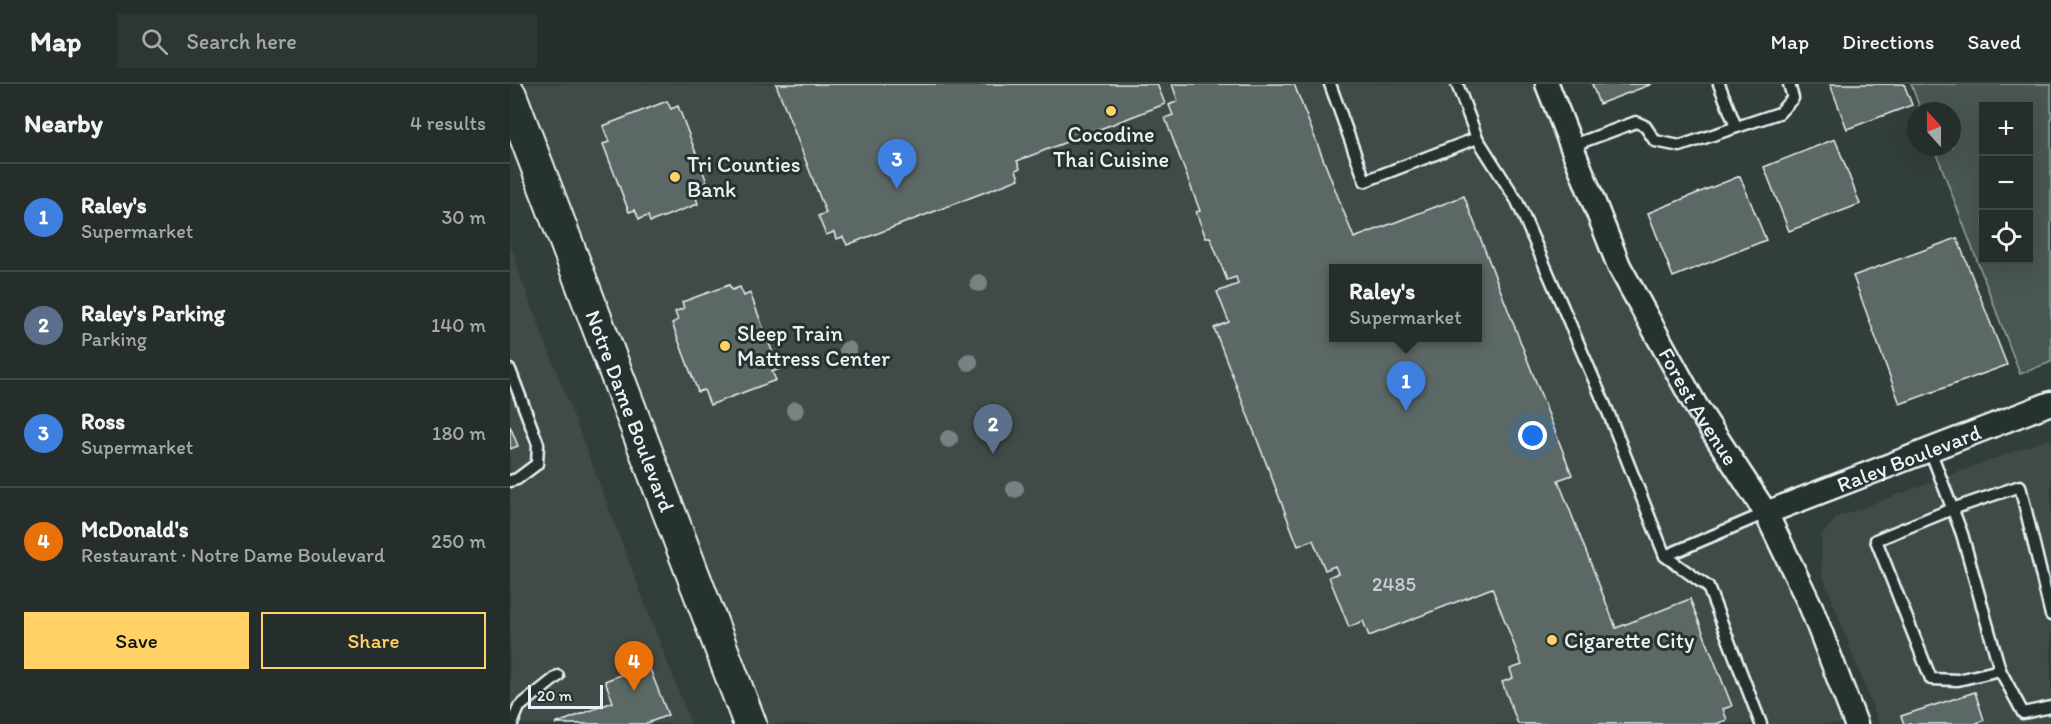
<!DOCTYPE html>
<html lang="en">
<head>
<meta charset="utf-8">
<style>
  :root { --surface:#262e2b; --page:#2e3633; --text:#f1f3f6; --muted:#a4a8a9; --line:#424a47; --accent:#ffd166 }
  body { margin:0; font-family:Itim,sans-serif; background:var(--page); color:var(--text) }
  .controls { position:absolute; right:18px; top:18px; display:grid; overflow:hidden; border-radius:0px; box-shadow:0 6px 24px #0002 }
  .controls button { width:54px; height:54px; display:grid; place-items:center; padding:0; border:0; border-bottom:2px solid var(--line); background:var(--surface); color:var(--text); font:30px sans-serif }
  .compass { position:absolute; left:1397px; top:18px; width:54px; height:54px; border-radius:50%; background:var(--surface); box-shadow:0 6px 24px #0002; rotate:339deg }
  .scale { position:absolute; left:18px; bottom:15px; width:75px; box-sizing:border-box; padding-left:6px; border:3px solid #e8f1f8; border-top:0; font-size:16px; line-height:21px; white-space:nowrap; color:#e8f1f8; -webkit-text-stroke:4px #26332d; paint-order:stroke }
  .you { position:absolute; left:1023px; top:352px; width:21px; height:21px; margin:-15px; border:4px solid #fff; border-radius:50%; background:#1a73e8; box-shadow:0 0 0 9px #1a73e833 }
  .badge { display:grid; place-items:center; width:39px; height:39px; border-radius:50%; background:var(--accent); color:#fff; font-size:20px; font-weight:700 }
  .pin { position:absolute; translate:-50% -50px; filter:drop-shadow(0 2px 3px #0008) }
  .pin::after { content:''; position:absolute; top:32px; width:21px; height:18px; background:inherit; clip-path:polygon(0 0,100% 0,50% 100%) }
  .popup { position:absolute; left:819px; top:180px; width:153px; height:78px; box-sizing:border-box; display:grid; place-content:center; border-radius:0px; background:var(--surface); filter:drop-shadow(0 2px 4px #0005); font-size:20px; white-space:nowrap; color:var(--muted) }
  .popup b { font-size:22px; color:var(--text) }
  .popup::after { content:''; position:absolute; left:50%; top:100%; margin-left:-12px; border:12px solid transparent; border-top-color:var(--surface) }
  .list { margin:0; padding:0; list-style:none }
  h2 { display:flex; justify-content:space-between; align-items:center; height:78px; margin:0; padding:0 24px; font-size:26px }
  h2 small { font-size:20px; font-weight:400; color:var(--muted) }
  .list li { display:grid; grid-template-columns:39px 1fr auto; gap:18px; align-items:center; box-sizing:border-box; height:108px; padding:0 24px; border-top:2px solid var(--line) }
  .list b { display:block; font-size:22px; white-space:nowrap }
  .list p { margin:0; font-size:20px; white-space:nowrap; color:var(--muted) }
  .list em { font-size:20px; font-style:normal; color:var(--muted) }
  .actions { display:flex; gap:12px; padding:18px 24px }
  .actions a { flex:1; padding:14px 0; border:2px solid var(--accent); border-radius:0px; text-align:center; font-size:21px; color:var(--accent) }
  .actions .main { background:var(--accent); color:#111 }
  .icon { flex:none; width:33px; height:33px; fill:none; stroke:currentColor; stroke-width:2; stroke-linecap:round; stroke-linejoin:round }
  .map { position:relative; flex:none; width:1541px; height:640px; overflow:hidden }
  header { display:flex; align-items:center; gap:36px; box-sizing:border-box; height:84px; padding:0 30px; background:var(--surface); border-bottom:2px solid var(--line) }
  header strong { font-size:28px }
  nav { display:flex; gap:33px; margin-inline-start:auto; font-size:21px }
  .search { width:420px; height:54px; background:var(--page); display:flex; align-items:center; gap:15px; box-sizing:border-box; padding:0 21px; border-radius:0px; color:var(--muted); font-size:22px }
  main { display:flex }
  aside { flex:1; background:var(--surface) }
  .map>svg:first-child { display:block }
</style>
</head>
<body>
<header>
<strong>Map</strong>
<div class="search"><svg class="icon" aria-label="search" viewBox="0 0 24 24"><circle cx="10" cy="10" r="6"/><path d="M15 15l6 6"/></svg>Search here</div>
<nav><a>Map</a><a>Directions</a><a>Saved</a></nav>
</header>
<main>
<aside>
<h2>Nearby<small>4 results</small></h2>
<ul class="list">
<li><span class="badge" style="background:#3f7fe0">1</span><div><b>Raley's</b><p>Supermarket</p></div><em>30 m</em></li>
<li><span class="badge" style="background:#5c6f8a">2</span><div><b>Raley's Parking</b><p>Parking</p></div><em>140 m</em></li>
<li><span class="badge" style="background:#3f7fe0">3</span><div><b>Ross</b><p>Supermarket</p></div><em>180 m</em></li>
<li><span class="badge" style="background:#e8710a">4</span><div><b>McDonald's</b><p>Restaurant · Notre Dame Boulevard</p></div><em>250 m</em></li>
</ul>
<div class="actions"><a class="main">Save</a><a>Share</a></div>
</aside>
<div class="map">
<svg width="1541" height="640" viewBox="0 0 1541 640">
  <rect width="100%" height="100%" fill="#323e39"/>
  <filter id="ink" filterUnits="userSpaceOnUse"><feTurbulence type="fractalNoise" baseFrequency=".0167" numOctaves="2"/><feDisplacementMap in="SourceGraphic" scale="12" xChannelSelector="R" yChannelSelector="G"/><feConvolveMatrix kernelMatrix="1 2 1 2 8 2 1 2 1" color-interpolation-filters="sRGB"/></filter>
  <g filter="url(#ink)">
    <g fill="#3f4b46" fill-rule="evenodd">
      <path d="M0,0H1037L1089,132L1256,429L1346,640H240ZM824,184H968V254H824Z"/>
      <path d="M0,158L12,197L181,640H0Z"/>
      <path d="M1541,354V640H1369L1312,489L1311,452L1327,433Z"/>
    </g>
    <path fill="#495651" stroke="#98a4a4" stroke-width="1.5" fill-rule="evenodd" d="M1401,0H1541V278L1510,290L1424,63H1442V27H1411ZM1474,22H1518V176H1474Z"/>
    <g fill="#5c6865" stroke="#e8f1f8" stroke-width="1.5" fill-rule="evenodd">
      <path d="M266,0H647L655,20L507,77L510,84L506,86L509,95L337,161L333,153L326,155L324,148L316,151L308,132L316,129Z"/>
      <path d="M662,0H784L844,154L954,112L1062,391L1048,396L1106,544L1180,515L1222,622L1213,625L1217,636L1206,640H1008L992,598L1003,594L1000,585L1012,581L982,504L859,552L853,537L839,543L819,493L828,489L825,482L815,486L803,456L788,462L704,244L719,238L707,208L728,200L726,193L717,196L700,153L696,154L686,128L690,127L655,34L663,31L659,21L668,17ZM824,184H968V254H824Z"/>
      <path d="M1082,0H1142L1089,20Z"/>
      <path d="M1320,0H1394L1402,21L1337,45Z"/>
      <path d="M157,17L161,25L168,22L197,98L190,101L193,110L186,113L188,120L140,138L138,132L129,135L125,126L119,128L93,60L99,58L93,42Z"/>
      <path d="M1325,55L1350,120L1279,147L1254,83Z"/>
      <path d="M1230,92L1256,156L1163,193L1138,129Z"/>
      <path d="M1447,154L1497,281L1390,320L1343,192Z"/>
      <path d="M219,201L222,206L230,203L234,212L240,209L269,285L262,288L266,296L200,321L194,306L188,308L162,239L168,236L165,228L174,224L172,218Z"/>
      <path d="M0,342L8,362L0,365Z"/>
      <path d="M138,580L158,631L135,640H45L103,618L95,597Z"/>
      <path d="M1465,608L1474,636L1465,640H1394L1391,632Z"/>
    </g>
    <g fill="none" stroke-linecap="round" stroke-linejoin="round">
      <defs>
        <g id="lane">
          <path d="M820,0L855,97L967,54L947,0"/>
          <path d="M1209,0L1226,43"/>
          <path d="M967,54L1007,117L1098,328L1155,472L1256,429"/>
          <path d="M1061,62L1126,38L1135,42L1145,57L1170,62L1269,29L1283,14L1279,0"/>
          <path d="M0,286L28,360L27,380L7,395L0,397"/>
          <path d="M1420,366L1452,450L1490,586L1448,596L1421,595L1366,456L1442,425L1510,402L1541,531"/>
          <path d="M1155,472L1198,503L1251,640"/>
          <path d="M1490,586L1513,629L1541,623"/>
          <path d="M2,640L9,623L48,592"/>
        </g>
        <g id="street">
          <path id="s1" d="M1037,0L1109,182L1186,322L1256,429L1301,523L1346,640"/>
          <path id="s2" d="M1256,429L1541,319"/>
        </g>
        <g id="secondary">
          <path id="s3" d="M0,11L240,640"/>
        </g>
      </defs>
      <use href="#lane" stroke="#e8f1f8" stroke-width="15"/>
      <use href="#street" stroke="#e8f1f8" stroke-width="27"/>
      <use href="#secondary" stroke="#e8f1f8" stroke-width="36"/>
      <use href="#lane" stroke="#26332d" stroke-width="10"/>
      <use href="#street" stroke="#26332d" stroke-width="22"/>
      <use href="#secondary" stroke="#26332d" stroke-width="32"/>
    </g>
    <g fill="#778382">
      <circle cx="469" cy="199" r="9"/>
      <circle cx="338" cy="266" r="9"/>
      <circle cx="459" cy="278" r="9"/>
      <circle cx="285" cy="326" r="9"/>
      <circle cx="439" cy="355" r="9"/>
      <circle cx="505" cy="405" r="9"/>
    </g>
  </g>
  <g fill="#ffd166" stroke="#26332d" stroke-width="2">
    <circle cx="601" cy="27" r="6"/>
    <circle cx="165" cy="93" r="6"/>
    <circle cx="215" cy="262" r="6"/>
    <circle cx="1042" cy="556" r="6"/>
  </g>
  <g text-anchor="middle" dominant-baseline="central" stroke-width="6" stroke-linejoin="round" paint-order="stroke">
    <g font-size="20" fill="#c5cfd3">
      <text x="884" y="500">2485</text>
    </g>
    <g font-size="22" fill="#e8f1f8" stroke="#26332d" text-anchor="start">
      <text x="601" y="50" text-anchor="middle">Cocodine<tspan x="601" dy="25">Thai Cuisine</tspan></text>
      <text x="177" y="80">Tri Counties<tspan x="177" dy="25">Bank</tspan></text>
      <text x="227" y="249">Sleep Train<tspan x="227" dy="25">Mattress Center</tspan></text>
      <text x="1054" y="556">Cigarette City</text>
    </g>
    <g font-size="22" fill="#e8f1f8" stroke="#26332d">
      <text stroke="none"><textPath href="#s1" startOffset="357">Forest Avenue</textPath></text>
      <text stroke="none"><textPath href="#s3" startOffset="338">Notre Dame Boulevard</textPath></text>
      <text stroke="none"><textPath href="#s2" startOffset="153">Raley Boulevard</textPath></text>
    </g>
  </g>
</svg>
<div class="controls">
<button>+</button>
<button>−</button>
<button><svg class="icon" aria-label="locate" viewBox="0 0 24 24"><circle cx="12" cy="12" r="6"/><path d="M12 2v4M12 18v4M2 12h4M18 12h4"/></svg></button>
</div>
<svg class="compass" viewBox="-18 -18 36 36"><path d="M0-13l5 13h-10z" fill="#e53935"/><path d="M0 13l5-13h-10z" fill="#a4a8a9"/></svg>
<div class="scale">20 m</div>
<div class="you"></div>
<div class="pin badge" style="left:896px;top:327px;background:#3f7fe0">1</div>
<div class="popup"><b>Raley's</b>Supermarket</div>
<div class="pin badge" style="left:483px;top:370px;background:#5c6f8a">2</div>
<div class="pin badge" style="left:387px;top:105px;background:#3f7fe0">3</div>
<div class="pin badge" style="left:124px;top:607px;background:#e8710a">4</div>
</div>
</main>
</body>
</html>
